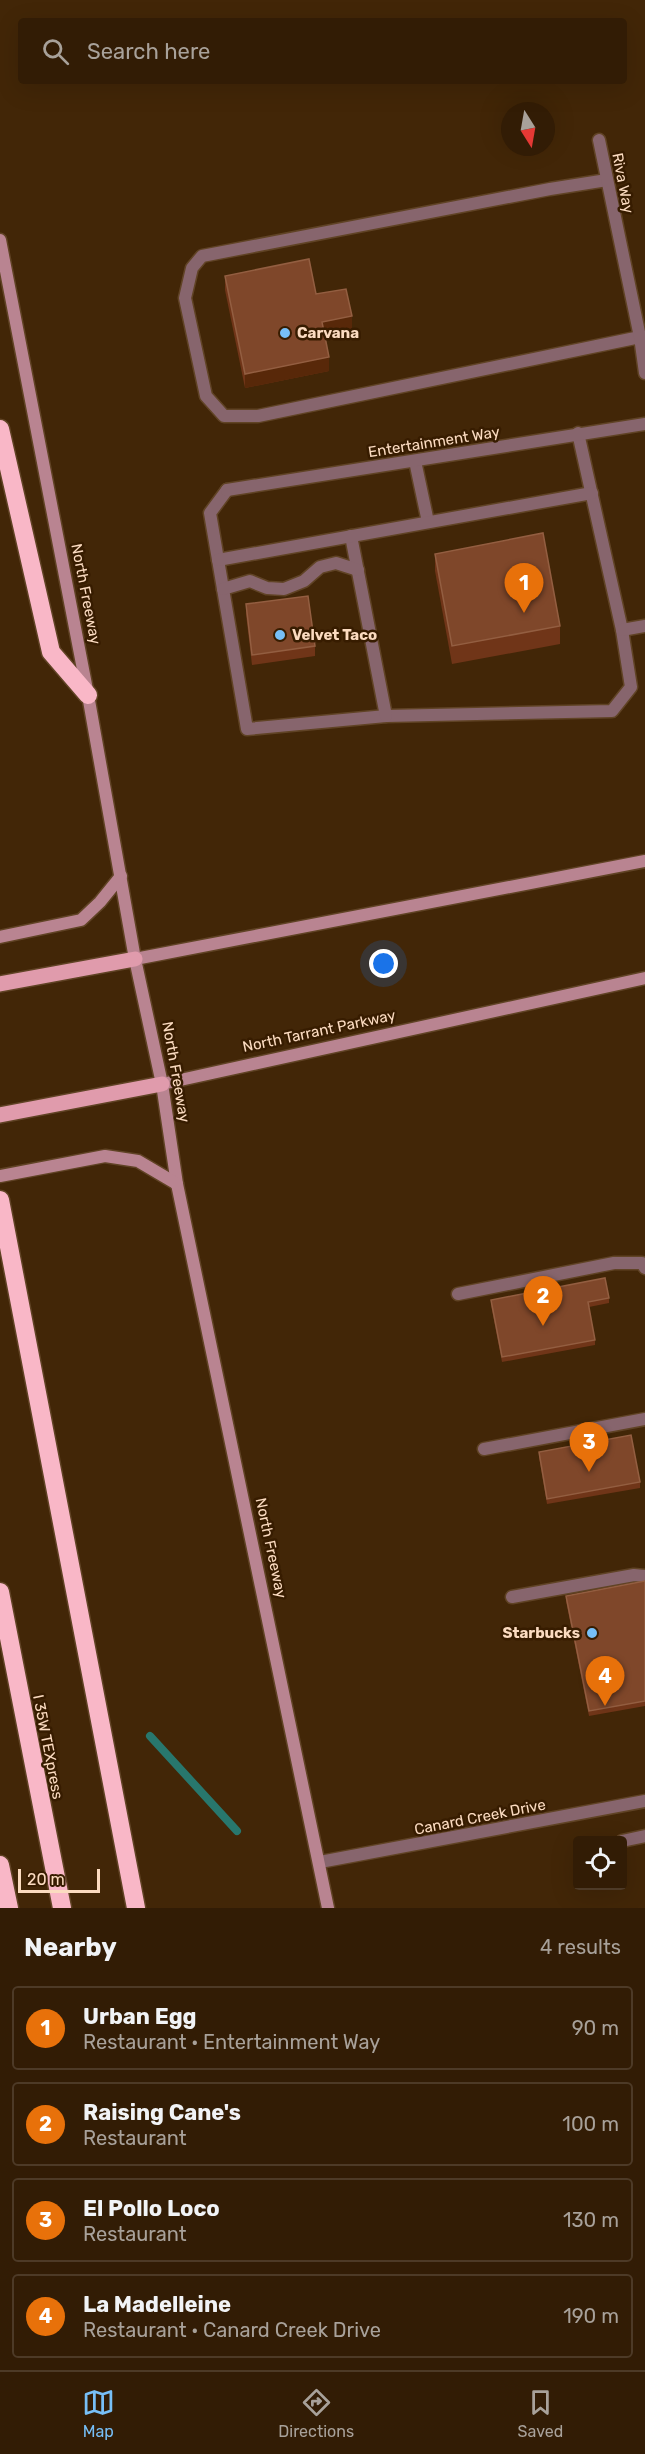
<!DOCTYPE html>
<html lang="en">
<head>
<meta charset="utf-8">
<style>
  :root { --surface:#321c05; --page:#3d2913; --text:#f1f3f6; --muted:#a8a19a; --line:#4d3a27; --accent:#77bff7 }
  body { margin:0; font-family:Rubik,sans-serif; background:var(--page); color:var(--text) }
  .controls { position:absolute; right:18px; bottom:18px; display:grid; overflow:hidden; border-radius:6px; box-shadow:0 6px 24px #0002 }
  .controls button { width:54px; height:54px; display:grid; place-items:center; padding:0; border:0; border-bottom:2px solid var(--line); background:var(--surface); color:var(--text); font:30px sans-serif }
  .compass { position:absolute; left:501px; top:102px; width:54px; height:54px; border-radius:50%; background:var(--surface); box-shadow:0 6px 24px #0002; rotate:169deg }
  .scale { position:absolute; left:18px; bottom:15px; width:82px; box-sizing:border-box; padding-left:6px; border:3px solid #fbdbc0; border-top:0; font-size:16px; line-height:21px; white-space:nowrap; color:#fbdbc0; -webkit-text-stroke:4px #371c00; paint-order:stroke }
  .you { position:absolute; left:384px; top:964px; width:21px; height:21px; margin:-15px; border:4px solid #fff; border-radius:50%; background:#1a73e8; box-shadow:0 0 0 9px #1a73e833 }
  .badge { display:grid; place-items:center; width:39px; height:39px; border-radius:50%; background:var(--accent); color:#fff; font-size:20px; font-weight:700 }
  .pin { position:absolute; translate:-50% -50px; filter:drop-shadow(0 2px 3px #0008) }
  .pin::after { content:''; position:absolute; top:32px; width:21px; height:18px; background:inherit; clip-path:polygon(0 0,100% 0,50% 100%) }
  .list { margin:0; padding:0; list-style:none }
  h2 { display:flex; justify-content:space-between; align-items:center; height:78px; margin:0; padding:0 24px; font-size:26px }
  h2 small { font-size:20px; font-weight:400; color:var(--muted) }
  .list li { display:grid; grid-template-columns:39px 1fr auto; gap:18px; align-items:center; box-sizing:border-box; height:84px; margin:0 12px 12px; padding:0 12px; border:2px solid var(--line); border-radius:6px }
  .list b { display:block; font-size:22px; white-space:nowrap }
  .list p { margin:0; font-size:20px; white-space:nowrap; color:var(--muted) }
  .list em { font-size:20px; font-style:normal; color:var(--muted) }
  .icon { flex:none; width:33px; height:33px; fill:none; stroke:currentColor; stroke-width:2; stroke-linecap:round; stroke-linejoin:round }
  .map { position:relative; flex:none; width:645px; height:1908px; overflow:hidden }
  .search { position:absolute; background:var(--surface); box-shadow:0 6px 24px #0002; left:18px; right:18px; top:18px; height:66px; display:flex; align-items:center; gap:15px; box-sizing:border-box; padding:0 21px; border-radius:6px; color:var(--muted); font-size:22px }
  .sheet { height:462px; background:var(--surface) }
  nav { display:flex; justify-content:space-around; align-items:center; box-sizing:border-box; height:84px; border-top:2px solid var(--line); background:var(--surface); font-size:16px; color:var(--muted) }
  nav a { display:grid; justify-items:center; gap:3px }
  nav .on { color:var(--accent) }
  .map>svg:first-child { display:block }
</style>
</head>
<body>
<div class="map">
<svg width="645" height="1908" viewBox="0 0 645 1908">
  <rect width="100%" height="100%" fill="#422607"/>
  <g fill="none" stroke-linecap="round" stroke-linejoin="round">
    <path stroke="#28776d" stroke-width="8" d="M150,1736L237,1831"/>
    <defs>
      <g id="lane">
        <path d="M607,180L550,189L202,256L192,268L185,298L206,396L224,416H258L640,337"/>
        <path d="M415,461L428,522"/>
        <path d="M227,490L210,513L247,729L386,716L612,711L631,687L622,630L578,433"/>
        <path d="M351,536L386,716"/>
        <path d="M218,560L592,493"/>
        <path d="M223,589L250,581L267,588L284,589L304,581L320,567L336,563L358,570"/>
        <path d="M622,630L645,626"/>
        <path d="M458,1294L614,1263H642L645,1268"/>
        <path d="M484,1449L645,1419"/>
        <path d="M512,1597L634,1575L645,1576"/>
        <path d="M622,1841L645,1836"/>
      </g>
      <g id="street">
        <path d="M599,140L640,337L645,373"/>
        <path d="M227,490L645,424"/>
        <path d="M320,1862L645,1801"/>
      </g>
      <g id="secondary">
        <path d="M0,240L88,695L135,959L162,1084L177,1184L328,1908"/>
        <path d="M0,937L81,920L100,902L121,876"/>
        <path d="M135,959L645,861"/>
        <path d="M162,1084L645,978"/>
        <path d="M0,1176L105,1156L138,1161L177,1184"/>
      </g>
      <g id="primary">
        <path d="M0,984L135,959"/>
        <path d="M0,1115L162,1084"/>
      </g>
      <g id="highway">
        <path d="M0,429L51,652L88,695"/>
        <path d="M0,1200L136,1908"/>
        <path d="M0,1592L62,1908"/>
        <path d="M0,1865L9,1908"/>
      </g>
    </defs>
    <use href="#lane" stroke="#604325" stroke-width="15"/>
    <use href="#street" stroke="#604325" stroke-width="15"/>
    <use href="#secondary" stroke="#604325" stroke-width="15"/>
    <use href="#primary" stroke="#604325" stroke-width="18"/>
    <use href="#highway" stroke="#604325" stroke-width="21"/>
    <use href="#lane" stroke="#87656d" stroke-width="12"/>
    <use href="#street" stroke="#87656d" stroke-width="12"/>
    <use href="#secondary" stroke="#b98491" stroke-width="12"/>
    <use href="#primary" stroke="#e09bac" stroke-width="15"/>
    <use href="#highway" stroke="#f9b7c7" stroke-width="18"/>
  </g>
  <g fill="#703518">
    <path d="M225,276L316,294L352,330L325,336L329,371L245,388L225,290Z"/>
    <path d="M435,554L560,626V644L452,664L435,571Z"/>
    <path d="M246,604L315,646V656L252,665L246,614Z"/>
    <path d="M609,1298V1303L589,1307L595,1340V1345L502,1362L491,1305V1300Z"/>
    <path d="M539,1452L640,1482V1488L547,1504L539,1457Z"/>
    <path d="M645,1581V1706L589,1716L566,1601V1596Z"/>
  </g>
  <g fill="#582809">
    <path d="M352,316V330L322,336V322Z"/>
    <path d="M329,357V371L245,388V374Z"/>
  </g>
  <g fill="#7f472a" stroke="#935e41" stroke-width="1.5">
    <path d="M309,259L316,294L346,289L352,316L322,322L329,357L245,374L225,276Z"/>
    <path d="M543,533L560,626L452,646L435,554Z"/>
    <path d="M308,596L315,646L252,655L246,604Z"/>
    <path d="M605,1278L609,1298L588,1302L595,1340L502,1357L491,1300Z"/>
    <path d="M631,1435L640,1482L547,1499L539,1452Z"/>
    <path d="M645,1581V1701L589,1711L566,1596Z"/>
  </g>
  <g fill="#77bff7" stroke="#371c00" stroke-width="2">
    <circle cx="285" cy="333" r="6"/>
    <circle cx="280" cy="635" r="6"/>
    <circle cx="592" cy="1633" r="6"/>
  </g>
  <g text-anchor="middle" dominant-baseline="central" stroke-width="5" stroke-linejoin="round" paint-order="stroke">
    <g font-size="15" fill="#fbdbc0" stroke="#371c00">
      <text transform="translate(623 183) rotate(79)">Riva Way</text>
      <text transform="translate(434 442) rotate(-9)">Entertainment Way</text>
      <text transform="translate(86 594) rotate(79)">North Freeway</text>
      <text transform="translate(319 1031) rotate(-12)">North Tarrant Parkway</text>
      <text transform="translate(176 1072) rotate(80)">North Freeway</text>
      <text transform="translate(271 1548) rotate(78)">North Freeway</text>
      <text transform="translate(48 1747) rotate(79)">I 35W TEXpress</text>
      <text transform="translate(480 1817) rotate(-11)">Canard Creek Drive</text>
    </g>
    <g font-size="15" font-weight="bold" fill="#fbdbc0" stroke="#371c00" text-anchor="start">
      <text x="297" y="333">Carvana</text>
      <text x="292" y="635">Velvet Taco</text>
      <text x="580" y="1633" text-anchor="end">Starbucks</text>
    </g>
  </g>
</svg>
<div class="controls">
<button><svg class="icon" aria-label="locate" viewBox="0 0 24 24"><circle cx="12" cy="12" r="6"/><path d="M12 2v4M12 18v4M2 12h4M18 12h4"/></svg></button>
</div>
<svg class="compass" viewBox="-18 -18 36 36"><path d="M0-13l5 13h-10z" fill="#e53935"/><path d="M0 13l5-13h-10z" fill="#a8a19a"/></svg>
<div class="scale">20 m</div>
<div class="you"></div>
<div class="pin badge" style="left:524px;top:613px;background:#e8710a">1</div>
<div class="pin badge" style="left:543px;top:1326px;background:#e8710a">2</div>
<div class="pin badge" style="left:589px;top:1472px;background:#e8710a">3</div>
<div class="pin badge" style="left:605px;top:1706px;background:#e8710a">4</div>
<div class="search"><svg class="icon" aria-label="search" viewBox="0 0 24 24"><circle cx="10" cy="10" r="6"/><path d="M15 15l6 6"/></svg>Search here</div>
</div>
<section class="sheet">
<h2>Nearby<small>4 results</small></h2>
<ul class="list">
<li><span class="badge" style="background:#e8710a">1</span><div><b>Urban Egg</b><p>Restaurant · Entertainment Way</p></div><em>90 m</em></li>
<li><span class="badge" style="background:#e8710a">2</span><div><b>Raising Cane's</b><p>Restaurant</p></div><em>100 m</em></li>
<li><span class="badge" style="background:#e8710a">3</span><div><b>El Pollo Loco</b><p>Restaurant</p></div><em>130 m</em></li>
<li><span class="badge" style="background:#e8710a">4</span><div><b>La Madelleine</b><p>Restaurant · Canard Creek Drive</p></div><em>190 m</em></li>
</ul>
</section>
<nav>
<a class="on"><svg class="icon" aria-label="map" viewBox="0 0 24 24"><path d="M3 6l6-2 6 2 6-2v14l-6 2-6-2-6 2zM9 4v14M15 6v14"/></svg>Map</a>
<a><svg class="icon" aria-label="directions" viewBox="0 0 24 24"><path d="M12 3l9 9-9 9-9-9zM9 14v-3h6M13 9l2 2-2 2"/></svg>Directions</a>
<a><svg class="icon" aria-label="saved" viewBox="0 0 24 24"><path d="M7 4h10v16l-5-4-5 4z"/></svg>Saved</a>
</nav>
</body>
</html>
